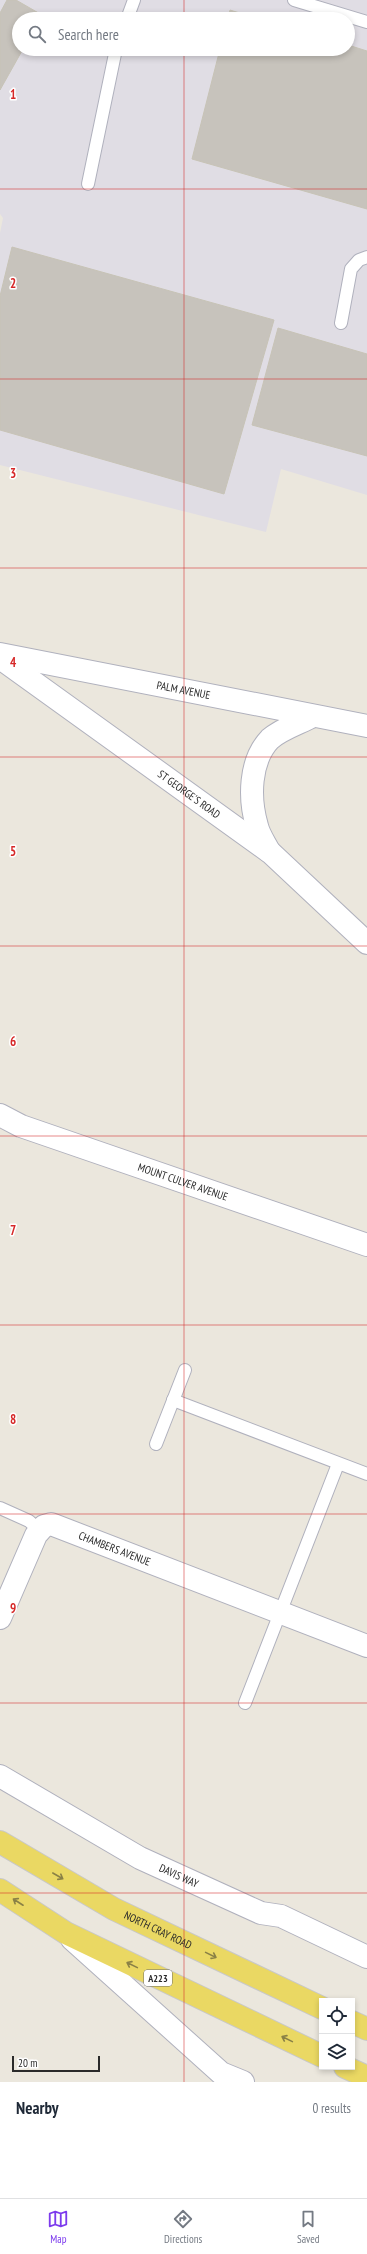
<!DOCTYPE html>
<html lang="en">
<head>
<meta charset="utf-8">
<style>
  :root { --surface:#fff; --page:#f6f6f7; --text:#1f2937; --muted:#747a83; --line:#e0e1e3; --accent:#7c3aed }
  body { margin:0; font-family:"PT Sans Narrow",sans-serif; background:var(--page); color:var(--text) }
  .controls { position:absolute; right:12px; bottom:12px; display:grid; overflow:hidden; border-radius:0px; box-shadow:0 2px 6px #0003 }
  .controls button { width:36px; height:36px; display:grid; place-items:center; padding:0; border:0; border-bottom:1px solid var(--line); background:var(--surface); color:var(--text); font:20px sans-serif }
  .scale { position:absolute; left:12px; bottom:10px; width:88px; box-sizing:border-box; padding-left:4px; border:2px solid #2a2a2a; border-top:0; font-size:11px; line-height:14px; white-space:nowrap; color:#2a2a2a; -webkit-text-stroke:3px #fff; paint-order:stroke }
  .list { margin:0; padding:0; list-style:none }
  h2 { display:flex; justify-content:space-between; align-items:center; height:52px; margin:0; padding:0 16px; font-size:17px }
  h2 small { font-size:13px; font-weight:400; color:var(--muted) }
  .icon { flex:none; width:22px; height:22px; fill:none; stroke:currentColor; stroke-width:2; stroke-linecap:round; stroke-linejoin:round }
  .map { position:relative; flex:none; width:367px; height:2082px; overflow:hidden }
  .search { position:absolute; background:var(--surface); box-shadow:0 2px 6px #0003; left:12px; right:12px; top:12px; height:44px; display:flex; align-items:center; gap:10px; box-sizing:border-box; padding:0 14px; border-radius:22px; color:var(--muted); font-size:15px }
  .sheet { height:116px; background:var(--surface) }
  nav { display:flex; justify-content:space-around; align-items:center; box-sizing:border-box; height:56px; border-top:1px solid var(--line); background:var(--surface); font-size:11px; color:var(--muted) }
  nav a { display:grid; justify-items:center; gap:2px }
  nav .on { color:var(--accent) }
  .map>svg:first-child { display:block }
</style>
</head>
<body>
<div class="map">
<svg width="367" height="2082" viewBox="0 0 367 2082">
  <rect width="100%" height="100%" fill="#ebe7dd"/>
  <path fill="#e0dde4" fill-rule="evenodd" d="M0,0H367V495L281,469L266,532L0,465V233L3,218L0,214ZM19,19H348V49H19Z"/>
  <g fill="#c7c3bc" stroke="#c7c3b6">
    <path d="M7,0H16L42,15L40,19H19V49H23L0,90V13Z"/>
    <path d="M230,10L259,19H228Z"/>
    <path d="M348,45L367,51V209L192,159L220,49H348Z"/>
    <path d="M12,247L274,320L224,494L0,430V296Z"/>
    <path d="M278,328L367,354V456L252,425Z"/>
  </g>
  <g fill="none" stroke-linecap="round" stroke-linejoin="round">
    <defs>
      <g id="lane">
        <path d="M294,0L367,22"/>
        <path d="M127,19L134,0"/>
        <path d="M88,184L116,49"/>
        <path d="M341,323L351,269L359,260L367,257"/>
        <path d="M173,1400L367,1474"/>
        <path d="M156,1444L185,1370"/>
        <path d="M0,1508L29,1521L39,1530"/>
        <path d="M245,1703L338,1464"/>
      </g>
      <g id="street">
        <path id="s1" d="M0,654L367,726"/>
        <path id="s2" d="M0,658L271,853L367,943"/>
        <path d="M269,851C265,843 259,835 257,826C249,799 249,761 270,739C281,729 300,723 313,716"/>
        <path id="s3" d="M0,1115L21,1126L367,1245"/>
        <path id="s4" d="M0,1618L36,1535L44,1526L51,1524L367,1646"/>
        <path id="s5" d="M0,1776L140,1858L261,1913L281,1916L367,1957"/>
        <path d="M72,1939L221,2073L243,2082"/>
      </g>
      <g id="primary">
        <path id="s6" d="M0,1842L114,1909L322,2008"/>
        <path d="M0,1890L66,1933L322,2056"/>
        <path d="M352,2022L367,2029"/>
        <path d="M345,2067L367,2077"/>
      </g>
    </defs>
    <use href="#lane" stroke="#b0b1bd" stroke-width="14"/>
    <use href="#street" stroke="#b0b1bd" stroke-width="24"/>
    <use href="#primary" stroke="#c8c8c8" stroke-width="24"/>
    <use href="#lane" stroke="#fff" stroke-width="12"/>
    <use href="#street" stroke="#fff" stroke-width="22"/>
    <use href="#primary" stroke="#ead863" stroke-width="22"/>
  </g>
  <defs><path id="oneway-shaft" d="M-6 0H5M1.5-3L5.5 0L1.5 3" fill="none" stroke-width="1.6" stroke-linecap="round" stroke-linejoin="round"/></defs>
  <g stroke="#8a8146">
    <use href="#oneway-shaft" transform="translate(58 1876) rotate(30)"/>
    <use href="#oneway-shaft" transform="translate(18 1902) rotate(-147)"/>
    <use href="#oneway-shaft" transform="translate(211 1955) rotate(26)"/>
    <use href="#oneway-shaft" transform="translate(132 1965) rotate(-154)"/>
    <use href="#oneway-shaft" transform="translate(287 2039) rotate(-154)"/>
  </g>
  <path fill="none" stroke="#d62828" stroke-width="1" stroke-opacity="0.55" d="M184,0V19M184,49V2082M0,189H367M0,379H367M0,568H367M0,757H367M0,946H367M0,1136H367M0,1325H367M0,1514H367M0,1703H367M0,1893H367"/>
  <g text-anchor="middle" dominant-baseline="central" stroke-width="3" stroke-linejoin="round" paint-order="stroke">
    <rect fill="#fff" stroke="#6a6a6a" stroke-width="1" x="144" y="1970" width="28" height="16" rx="3"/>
    <g font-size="10" font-weight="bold" fill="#2a2a2a">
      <text x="158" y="1978">A223</text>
    </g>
    <g font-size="11" fill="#2a2a2a" stroke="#fff">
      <text stroke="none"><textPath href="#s1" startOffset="187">PALM AVENUE</textPath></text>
      <text stroke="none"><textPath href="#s2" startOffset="233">ST GEORGE'S ROAD</textPath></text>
      <text stroke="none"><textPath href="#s3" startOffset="195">MOUNT CULVER AVENUE</textPath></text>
      <text stroke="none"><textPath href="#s4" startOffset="178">CHAMBERS AVENUE</textPath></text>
      <text stroke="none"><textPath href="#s5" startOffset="205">DAVIS WAY</textPath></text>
      <text stroke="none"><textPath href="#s6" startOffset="181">NORTH CRAY ROAD</textPath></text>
    </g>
  </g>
  <g font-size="13" text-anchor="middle" font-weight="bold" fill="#d62828" stroke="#fff" stroke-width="3" stroke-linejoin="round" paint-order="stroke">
    <text x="13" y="99">1</text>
    <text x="13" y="288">2</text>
    <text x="13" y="478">3</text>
    <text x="13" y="667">4</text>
    <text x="13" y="856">5</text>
    <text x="13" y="1046">6</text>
    <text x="13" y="1235">7</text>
    <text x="13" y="1424">8</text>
    <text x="13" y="1613">9</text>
  </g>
</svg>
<div class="controls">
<button><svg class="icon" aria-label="locate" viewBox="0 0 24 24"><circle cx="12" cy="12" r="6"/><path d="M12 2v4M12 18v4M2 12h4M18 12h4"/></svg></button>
<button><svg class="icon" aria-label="layers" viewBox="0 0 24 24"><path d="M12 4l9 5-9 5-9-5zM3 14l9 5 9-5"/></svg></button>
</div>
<div class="scale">20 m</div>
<div class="search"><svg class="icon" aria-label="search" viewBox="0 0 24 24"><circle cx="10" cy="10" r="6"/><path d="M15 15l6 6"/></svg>Search here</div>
</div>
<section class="sheet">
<h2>Nearby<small>0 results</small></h2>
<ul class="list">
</ul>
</section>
<nav>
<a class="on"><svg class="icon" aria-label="map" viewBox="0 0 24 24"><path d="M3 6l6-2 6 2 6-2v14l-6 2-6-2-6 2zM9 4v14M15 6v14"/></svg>Map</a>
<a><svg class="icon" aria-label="directions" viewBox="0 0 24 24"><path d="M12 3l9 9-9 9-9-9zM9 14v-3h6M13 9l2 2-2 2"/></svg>Directions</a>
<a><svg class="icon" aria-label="saved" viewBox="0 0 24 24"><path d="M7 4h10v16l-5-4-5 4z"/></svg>Saved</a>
</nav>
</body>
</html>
